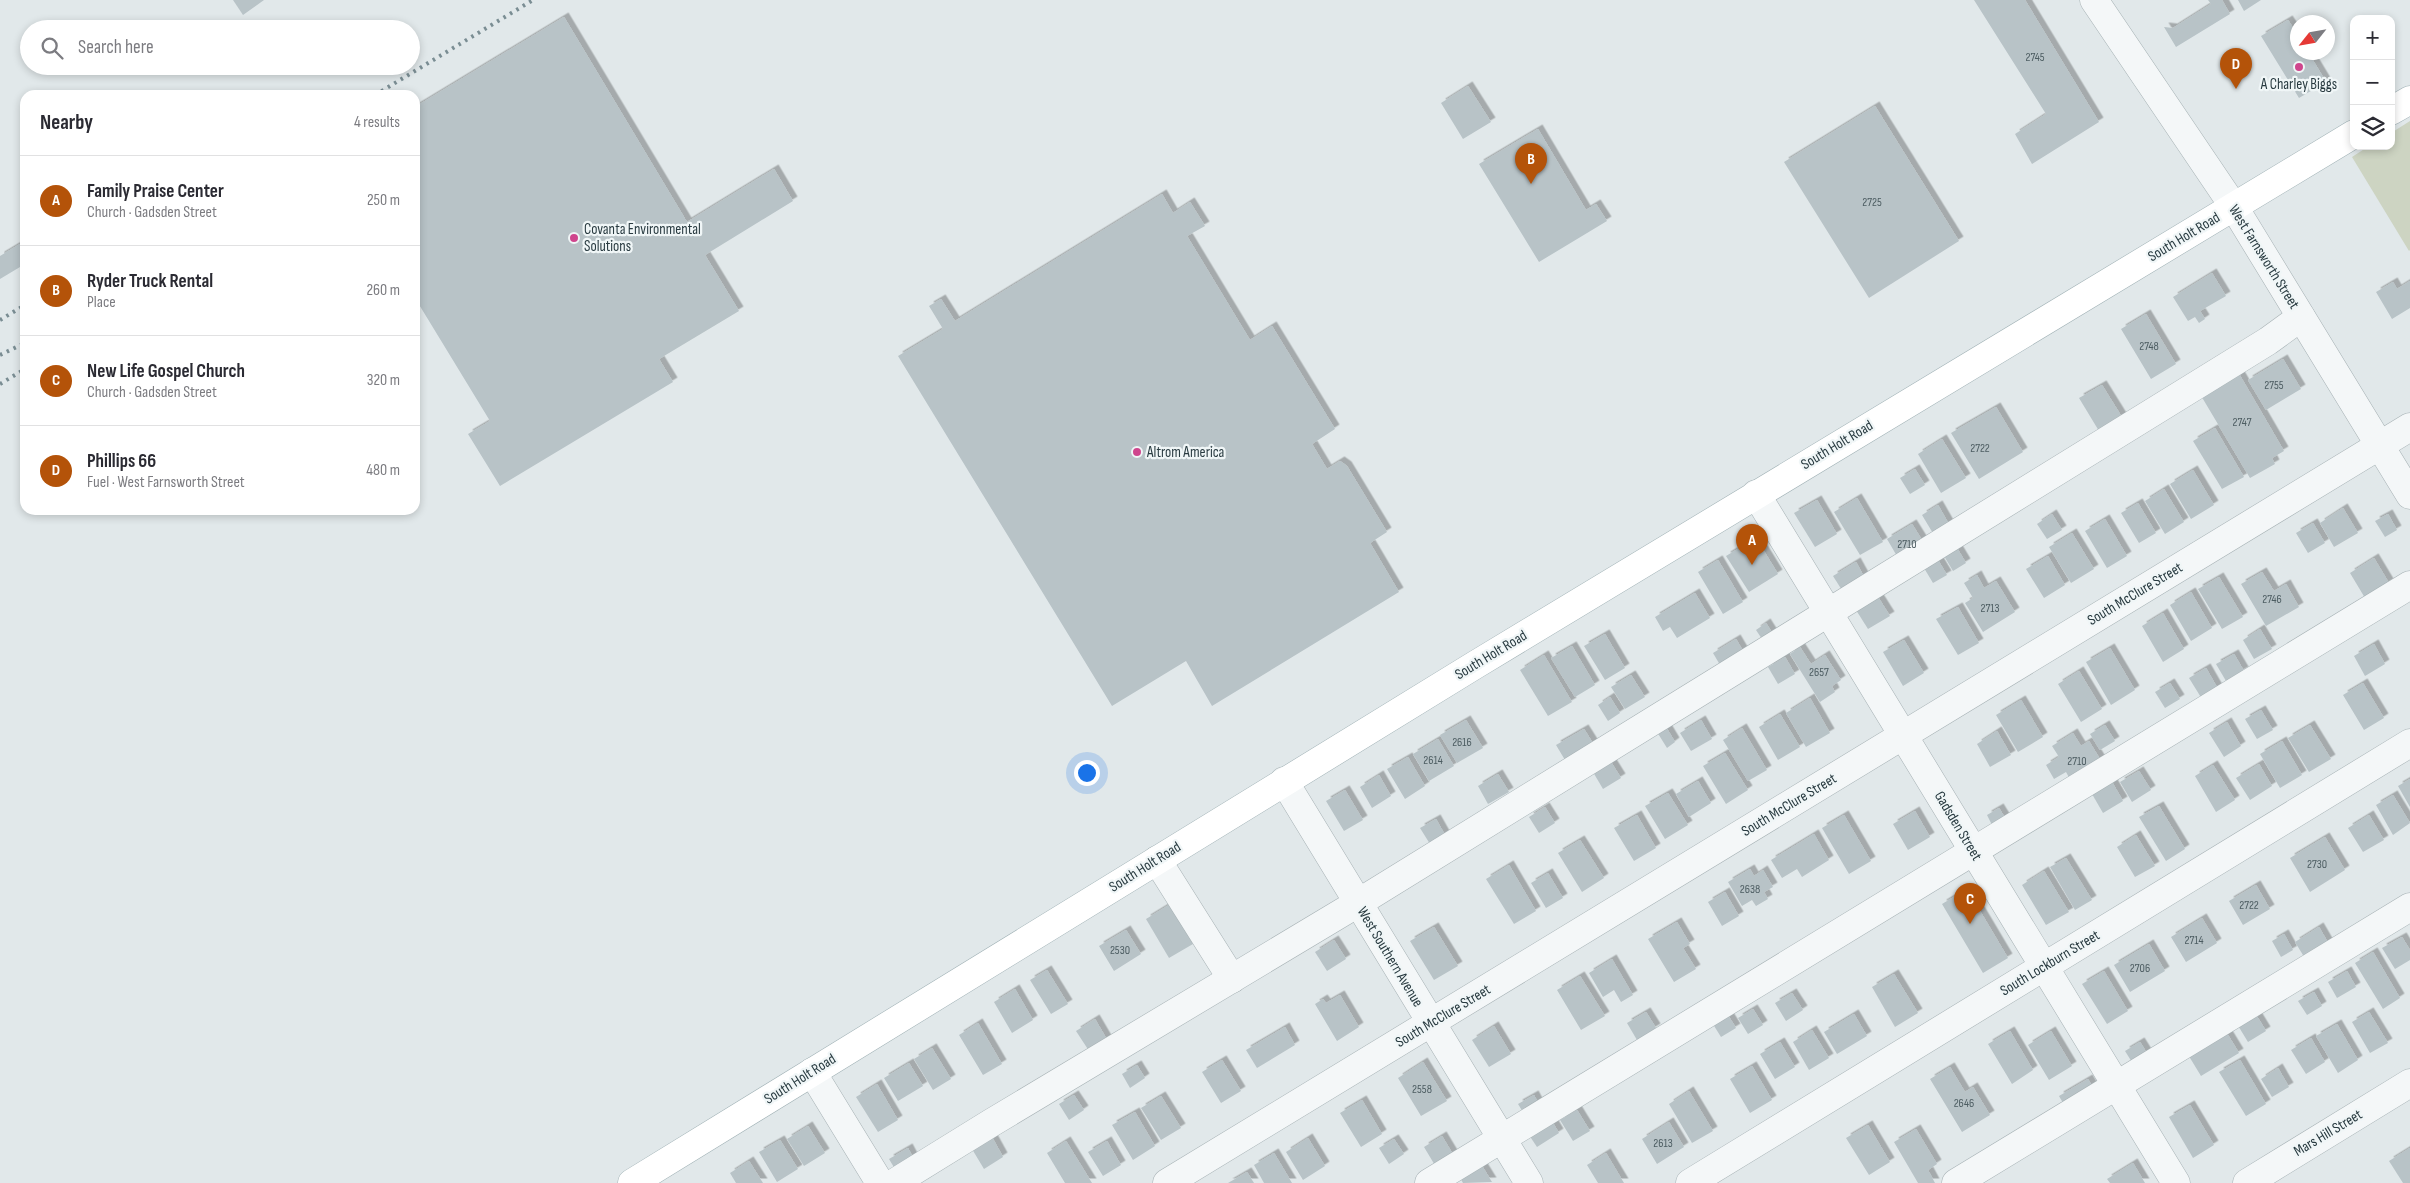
<!DOCTYPE html>
<html lang="en">
<head>
<meta charset="utf-8">
<style>
  :root { --surface:#fff; --page:#f2f2f3; --text:#2b2b33; --muted:#7c7c81; --line:#e1e1e2; --accent:#b45309 }
  body { margin:0; font-family:"Sofia Sans Condensed",sans-serif; background:var(--page); color:var(--text) }
  .controls { position:absolute; right:15px; top:15px; display:grid; overflow:hidden; border-radius:10px; box-shadow:0 2px 8px #0003 }
  .controls button { width:45px; height:45px; display:grid; place-items:center; padding:0; border:0; border-bottom:1px solid var(--line); background:var(--surface); color:var(--text); font:25px sans-serif }
  .compass { position:absolute; left:2290px; top:15px; width:45px; height:45px; border-radius:50%; background:var(--surface); box-shadow:0 2px 8px #0003; rotate:239deg }
  .you { position:absolute; left:1086px; top:772px; width:18px; height:18px; margin:-12px; border:4px solid #fff; border-radius:50%; background:#1a73e8; box-shadow:0 0 0 8px #1a73e833 }
  .badge { display:grid; place-items:center; width:32px; height:32px; border-radius:50%; background:var(--accent); color:#fff; font-size:16px; font-weight:700 }
  .pin { position:absolute; translate:-50% -41px; filter:drop-shadow(0 1px 2px #0008) }
  .pin::after { content:''; position:absolute; top:26px; width:18px; height:15px; background:inherit; clip-path:polygon(0 0,100% 0,50% 100%) }
  .list { margin:0; padding:0; list-style:none }
  h2 { display:flex; justify-content:space-between; align-items:center; height:65px; margin:0; padding:0 20px; font-size:21px }
  h2 small { font-size:16px; font-weight:400; color:var(--muted) }
  .list li { display:grid; grid-template-columns:32px 1fr auto; gap:15px; align-items:center; box-sizing:border-box; height:90px; padding:0 20px; border-top:1px solid var(--line) }
  .list b { display:block; font-size:19px; white-space:nowrap }
  .list p { margin:0; font-size:16px; white-space:nowrap; color:var(--muted) }
  .list em { font-size:16px; font-style:normal; color:var(--muted) }
  .icon { flex:none; width:28px; height:28px; fill:none; stroke:currentColor; stroke-width:2; stroke-linecap:round; stroke-linejoin:round }
  .map { position:relative; flex:none; width:2410px; height:1183px; overflow:hidden }
  .search { position:absolute; background:var(--surface); box-shadow:0 2px 8px #0003; left:20px; top:20px; width:400px; height:55px; display:flex; align-items:center; gap:12px; box-sizing:border-box; padding:0 18px; border-radius:28px; color:var(--muted); font-size:19px }
  .panel { position:absolute; background:var(--surface); box-shadow:0 2px 8px #0003; left:20px; top:90px; width:400px; height:425px; border-radius:15px }
  .map>svg:first-child { display:block }
</style>
</head>
<body>
<div class="map">
<svg width="2410" height="1183" viewBox="0 0 2410 1183">
  <defs>
    <filter id="shadow"><feDropShadow dx="4.5" dy="-4.5" stdDeviation="0" flood-color="#0004"/></filter>
  </defs>
  <rect width="100%" height="100%" fill="#e1e8ea"/>
  <path fill="#cdd4c2" d="M2410,121V250L2409,251L2352,157L2369,146H2391V133Z"/>
  <g fill="#b8c3c7" filter="url(#shadow)">
    <path d="M233,0H264L243,15Z"/>
    <path d="M1974,0H2025L2099,122L2032,164L2015,134L2046,114Z"/>
    <path d="M2208,0H2222L2230,14L2176,47L2164,27L2173,28L2211,4Z"/>
    <path d="M2238,0H2261L2244,11Z"/>
    <path d="M564,17L687,222L774,169L793,201L705,255L739,311L659,359L673,382L500,486L468,434L490,421L415,298V107Z"/>
    <path d="M2288,20L2298,35V52H2308L2326,82L2299,98L2261,36Z"/>
    <path d="M1468,86L1491,122L1463,139L1441,103Z"/>
    <path d="M1875,106L1959,241L1869,298L1784,162Z"/>
    <path d="M1538,129L1586,210L1596,204L1607,221L1539,262L1479,164Z"/>
    <path d="M1162,194L1173,213L1190,202L1205,226L1187,236L1250,340L1272,326L1335,429L1312,444L1327,469L1340,461L1347,466L1387,532L1370,543L1399,592L1212,706L1186,661L1112,706L898,356L943,329L929,306L941,299L955,321Z"/>
    <path d="M25,241V264L0,279V256Z"/>
    <path d="M2212,273L2226,296L2200,311L2205,319L2199,323L2195,317L2188,321L2173,297Z"/>
    <path d="M2410,281V308L2392,319L2376,292L2393,282L2397,289Z"/>
    <path d="M2146,314L2176,364L2151,379L2121,329Z"/>
    <path d="M2283,359L2301,389L2266,410L2248,380Z"/>
    <path d="M2238,372L2284,451L2272,458L2275,464L2250,478L2200,394Z"/>
    <path d="M2102,385L2125,422L2102,436L2079,398Z"/>
    <path d="M1996,407L2023,452L1979,479L1951,433Z"/>
    <path d="M2215,428L2244,477L2222,489L2193,441Z"/>
    <path d="M1942,439L1966,478L1941,493L1918,454Z"/>
    <path d="M1915,469L1925,485L1910,494L1900,478Z"/>
    <path d="M2193,470L2214,505L2191,519L2170,484Z"/>
    <path d="M2164,489L2184,522L2165,534L2145,501Z"/>
    <path d="M1857,498L1883,542L1860,555L1834,512Z"/>
    <path d="M1817,500L1837,534L1815,547L1794,513Z"/>
    <path d="M2138,503L2156,533L2139,543L2121,513Z"/>
    <path d="M1938,505L1950,526L1934,535L1922,515Z"/>
    <path d="M2343,508L2358,533L2334,547L2320,523Z"/>
    <path d="M2052,514L2062,530L2047,539L2037,524Z"/>
    <path d="M2388,514L2397,530L2385,537L2375,521Z"/>
    <path d="M2105,519L2127,556L2107,568L2085,531Z"/>
    <path d="M2313,523L2325,543L2308,553L2296,533Z"/>
    <path d="M1912,524L1927,548L1901,563L1887,539Z"/>
    <path d="M2072,533L2094,569L2071,583L2049,547Z"/>
    <path d="M1756,538L1778,574L1749,592L1726,556Z"/>
    <path d="M1957,548L1966,563L1953,571L1944,556Z"/>
    <path d="M2048,556L2065,585L2044,598L2026,569Z"/>
    <path d="M2374,558L2389,583L2365,598L2350,573Z"/>
    <path d="M1718,560L1743,602L1723,614L1698,572Z"/>
    <path d="M1938,560L1947,575L1933,583L1924,568Z"/>
    <path d="M1856,562L1867,582L1845,595L1833,576Z"/>
    <path d="M2262,572L2274,591L2286,584L2299,607L2266,626L2241,584Z"/>
    <path d="M1977,575L1984,588L1996,581L2015,612L1983,632L1965,603L1973,598L1964,583Z"/>
    <path d="M2219,577L2243,617L2222,629L2198,589Z"/>
    <path d="M2191,592L2212,628L2191,641L2170,605Z"/>
    <path d="M1695,593L1710,618L1677,638L1670,627L1663,631L1655,617Z"/>
    <path d="M1878,597L1890,616L1868,629L1856,610Z"/>
    <path d="M1958,607L1979,643L1958,655L1936,619Z"/>
    <path d="M2163,613L2184,649L2163,662L2142,626Z"/>
    <path d="M1766,623L1776,639L1766,645L1756,630Z"/>
    <path d="M2260,629L2272,649L2254,659L2243,640Z"/>
    <path d="M1605,634L1625,668L1605,680L1584,646Z"/>
    <path d="M1736,639L1746,656L1723,670L1713,653Z"/>
    <path d="M1904,640L1924,673L1903,686L1883,652Z"/>
    <path d="M2374,644L2385,664L2365,676L2354,656Z"/>
    <path d="M1572,646L1595,685L1575,697L1551,658Z"/>
    <path d="M1800,647L1811,664L1825,655L1841,680L1832,686L1835,692L1820,702L1790,654Z"/>
    <path d="M2110,648L2135,690L2111,705L2086,662Z"/>
    <path d="M2234,654L2244,671L2226,681L2216,664Z"/>
    <path d="M1544,655L1572,702L1548,716L1520,670Z"/>
    <path d="M1785,657L1795,674L1778,684L1768,667Z"/>
    <path d="M2206,668L2218,689L2202,699L2189,678Z"/>
    <path d="M2079,671L2102,709L2081,722L2058,684Z"/>
    <path d="M1631,675L1645,697L1625,709L1611,687Z"/>
    <path d="M2170,683L2180,699L2165,708L2155,692Z"/>
    <path d="M2363,683L2384,718L2364,730L2343,695Z"/>
    <path d="M1610,697L1620,713L1608,721L1598,705Z"/>
    <path d="M1810,698L1830,733L1806,747L1786,713Z"/>
    <path d="M2021,700L2043,737L2018,752L1996,715Z"/>
    <path d="M2261,710L2273,730L2257,739L2245,719Z"/>
    <path d="M1780,714L1800,747L1778,760L1759,727Z"/>
    <path d="M1466,720L1483,748L1457,763L1440,735Z"/>
    <path d="M1701,720L1712,739L1691,751L1680,733Z"/>
    <path d="M2227,722L2241,746L2224,757L2209,733Z"/>
    <path d="M2105,725L2115,741L2100,750L2090,734Z"/>
    <path d="M2310,725L2331,759L2309,772L2288,738Z"/>
    <path d="M1666,727L1675,742L1667,748L1657,732Z"/>
    <path d="M1742,728L1767,770L1748,781L1723,740Z"/>
    <path d="M1584,729L1596,748L1568,765L1556,745Z"/>
    <path d="M1997,731L2011,755L1990,767L1977,744Z"/>
    <path d="M2073,733L2081,746L2089,741L2103,764L2072,783L2066,772L2054,779L2046,765L2059,757L2052,746Z"/>
    <path d="M1438,739L1454,766L1429,781L1413,754Z"/>
    <path d="M2282,741L2302,775L2280,788L2260,754Z"/>
    <path d="M1725,753L1748,790L1726,804L1703,766Z"/>
    <path d="M1408,757L1425,786L1405,799L1387,769Z"/>
    <path d="M1611,762L1621,778L1603,789L1593,772Z"/>
    <path d="M2259,764L2272,786L2250,800L2236,778Z"/>
    <path d="M2213,765L2235,800L2216,812L2195,776Z"/>
    <path d="M2139,771L2151,790L2132,802L2120,782Z"/>
    <path d="M1498,774L1509,792L1488,804L1478,786Z"/>
    <path d="M1379,775L1391,796L1372,808L1360,787Z"/>
    <path d="M2410,779V807L2398,786Z"/>
    <path d="M1698,781L1711,803L1689,817L1676,794Z"/>
    <path d="M2112,782L2123,801L2103,813L2092,794Z"/>
    <path d="M1345,790L1363,820L1344,831L1326,801Z"/>
    <path d="M1668,793L1688,825L1665,839L1645,806Z"/>
    <path d="M2393,795L2410,823L2393,835L2376,805Z"/>
    <path d="M2159,806L2185,849L2166,861L2139,817Z"/>
    <path d="M1545,807L1555,823L1539,833L1529,817Z"/>
    <path d="M1999,808L2007,821L1994,829L1987,815Z"/>
    <path d="M1915,811L1930,837L1908,850L1893,824Z"/>
    <path d="M1637,815L1656,848L1634,861L1614,828Z"/>
    <path d="M1844,815L1871,861L1849,874L1822,828Z"/>
    <path d="M2369,815L2384,840L2363,852L2348,828Z"/>
    <path d="M1436,819L1445,835L1430,844L1420,828Z"/>
    <path d="M1814,834L1829,860L1802,877L1797,869L1782,878L1771,860Z"/>
    <path d="M2136,835L2155,866L2135,877L2117,847Z"/>
    <path d="M2325,837L2345,870L2310,892L2290,858Z"/>
    <path d="M1580,840L1604,878L1582,892L1558,853Z"/>
    <path d="M2066,858L2092,900L2075,910L2050,867Z"/>
    <path d="M1509,865L1536,911L1514,924L1486,879Z"/>
    <path d="M1750,869L1754,876L1763,870L1773,887L1764,892L1768,899L1756,906L1752,900L1742,906L1728,882Z"/>
    <path d="M2044,871L2069,912L2046,925L2022,885Z"/>
    <path d="M1548,873L1563,898L1546,908L1531,883Z"/>
    <path d="M2256,885L2270,909L2243,925L2229,901Z"/>
    <path d="M1967,889L2008,958L1983,973L1942,904Z"/>
    <path d="M1725,892L1739,916L1722,926L1708,902Z"/>
    <path d="M1169,905L1193,944L1169,958L1146,919Z"/>
    <path d="M2202,918L2217,943L2186,962L2171,937Z"/>
    <path d="M1677,922L1690,944L1683,948L1696,969L1674,982L1648,939Z"/>
    <path d="M1434,927L1458,966L1434,980L1410,941Z"/>
    <path d="M2319,927L2330,946L2306,960L2295,942Z"/>
    <path d="M1126,930L1141,954L1114,971L1099,946Z"/>
    <path d="M2284,934L2293,950L2281,957L2272,941Z"/>
    <path d="M2402,937L2410,950V960L2395,969L2382,948Z"/>
    <path d="M1334,940L1346,959L1327,971L1315,952Z"/>
    <path d="M2149,944L2165,971L2130,992L2114,965Z"/>
    <path d="M2373,952L2400,998L2383,1009L2355,963Z"/>
    <path d="M1612,959L1633,995L1621,1002L1614,990L1603,997L1589,973Z"/>
    <path d="M1047,970L1068,1004L1051,1014L1030,980Z"/>
    <path d="M2104,971L2128,1011L2107,1024L2082,984Z"/>
    <path d="M2347,971L2356,987L2337,998L2328,982Z"/>
    <path d="M1894,974L1918,1013L1895,1027L1872,987Z"/>
    <path d="M1580,976L1605,1016L1581,1030L1557,990Z"/>
    <path d="M1015,989L1033,1020L1012,1033L994,1002Z"/>
    <path d="M2314,992L2322,1006L2307,1015L2298,1001Z"/>
    <path d="M1792,993L1803,1010L1786,1021L1775,1003Z"/>
    <path d="M1340,995L1359,1027L1337,1041L1315,1004L1323,999L1326,1003Z"/>
    <path d="M1753,1009L1763,1025L1748,1034L1738,1018Z"/>
    <path d="M1646,1012L1656,1028L1637,1040L1627,1023Z"/>
    <path d="M1726,1012L1736,1028L1721,1037L1711,1021Z"/>
    <path d="M2369,1012L2388,1043L2370,1053L2352,1022Z"/>
    <path d="M2255,1013L2266,1031L2248,1042L2237,1024Z"/>
    <path d="M1854,1014L1867,1036L1837,1054L1824,1032Z"/>
    <path d="M1095,1019L1109,1043L1091,1054L1076,1031Z"/>
    <path d="M978,1023L1002,1064L983,1075L959,1035Z"/>
    <path d="M2337,1024L2358,1060L2338,1073L2316,1036Z"/>
    <path d="M1494,1026L1511,1054L1489,1067L1472,1040Z"/>
    <path d="M1285,1027L1295,1045L1257,1068L1246,1050Z"/>
    <path d="M1812,1030L1829,1058L1809,1070L1793,1042Z"/>
    <path d="M2225,1030L2239,1053L2201,1076L2187,1053Z"/>
    <path d="M2010,1031L2033,1070L2012,1084L1988,1044Z"/>
    <path d="M2051,1031L2072,1066L2049,1080L2028,1045Z"/>
    <path d="M2311,1038L2325,1062L2306,1074L2291,1050Z"/>
    <path d="M1780,1042L1795,1067L1775,1079L1760,1054Z"/>
    <path d="M2140,1042L2150,1058L2135,1067L2125,1051Z"/>
    <path d="M932,1048L951,1079L933,1090L914,1059Z"/>
    <path d="M1222,1060L1241,1091L1221,1103L1202,1072Z"/>
    <path d="M2240,1060L2266,1104L2246,1116L2219,1072Z"/>
    <path d="M1423,1062L1447,1101L1421,1116L1398,1078Z"/>
    <path d="M909,1063L923,1086L898,1101L884,1078Z"/>
    <path d="M1137,1065L1145,1078L1130,1088L1122,1074Z"/>
    <path d="M1752,1066L1772,1100L1750,1113L1730,1079Z"/>
    <path d="M1950,1067L1965,1092L1973,1087L1990,1115L1962,1132L1930,1079Z"/>
    <path d="M2278,1068L2289,1087L2272,1097L2261,1079Z"/>
    <path d="M2088,1079L2096,1093L2067,1110L2059,1096Z"/>
    <path d="M877,1084L898,1120L878,1132L856,1097Z"/>
    <path d="M1689,1091L1713,1131L1692,1143L1669,1104Z"/>
    <path d="M1074,1095L1084,1110L1069,1120L1059,1104Z"/>
    <path d="M1534,1095L1541,1108L1526,1117L1518,1104Z"/>
    <path d="M1161,1096L1181,1128L1161,1140L1141,1108Z"/>
    <path d="M1362,1100L1382,1134L1361,1147L1340,1113Z"/>
    <path d="M2190,1105L2214,1145L2193,1158L2169,1117Z"/>
    <path d="M1577,1110L1590,1131L1573,1141L1560,1120Z"/>
    <path d="M1135,1112L1155,1146L1133,1160L1112,1125Z"/>
    <path d="M1550,1118L1559,1133L1537,1147L1527,1132Z"/>
    <path d="M1669,1122L1684,1147L1657,1164L1642,1139Z"/>
    <path d="M1868,1125L1890,1162L1869,1175L1846,1138Z"/>
    <path d="M808,1126L825,1153L804,1166L787,1139Z"/>
    <path d="M1916,1129L1937,1164L1928,1170L1935,1183H1918L1894,1142Z"/>
    <path d="M1442,1136L1454,1156L1436,1167L1424,1147Z"/>
    <path d="M992,1137L1003,1157L984,1169L972,1149Z"/>
    <path d="M1308,1138L1325,1166L1303,1180L1286,1152Z"/>
    <path d="M1394,1139L1404,1154L1389,1164L1379,1148Z"/>
    <path d="M780,1140L798,1169L777,1182L759,1152Z"/>
    <path d="M1066,1141L1092,1183H1065L1047,1153Z"/>
    <path d="M1107,1141L1121,1165L1103,1176L1088,1152Z"/>
    <path d="M908,1148L916,1163L898,1174L889,1159Z"/>
    <path d="M2410,1148V1183H2403L2389,1161Z"/>
    <path d="M1274,1153L1292,1183H1264L1254,1165Z"/>
    <path d="M1606,1153L1624,1183H1598L1587,1165Z"/>
    <path d="M749,1161L763,1183H736L730,1173Z"/>
    <path d="M1479,1161L1492,1182L1463,1183L1458,1174Z"/>
    <path d="M2133,1163L2145,1183H2110L2107,1179Z"/>
    <path d="M1247,1172L1254,1183H1228Z"/>
  </g>
  <g fill="none" stroke-linecap="round" stroke-linejoin="round">
    <defs>
      <g id="minor">
        <path d="M2094,0L2234,207L2410,495"/>
        <path d="M1756,494L2176,1183"/>
        <path d="M1284,781L1529,1183"/>
        <path d="M1157,860L1232,979"/>
        <path d="M812,1072L880,1183"/>
        <path d="M894,1183L991,1123L1358,903L2268,341L2301,317"/>
        <path d="M1167,1183L2410,427"/>
        <path d="M1429,1183L2410,585"/>
        <path d="M1690,1183L2410,743"/>
        <path d="M1956,1183L2410,907"/>
        <path d="M2247,1183L2410,1083"/>
      </g>
      <g id="major">
        <path d="M2391,111L2410,100"/>
        <path d="M632,1183L1475,665L2354,134"/>
      </g>
    </defs>
    <use href="#minor" stroke="#a6b1b4" stroke-width="29"/>
    <use href="#major" stroke="#a0b1b5" stroke-width="29"/>
    <use href="#minor" stroke="#f4f7f8" stroke-width="28"/>
    <use href="#major" stroke="#fff" stroke-width="28"/>
    <g stroke="#7a8d93" stroke-width="4" stroke-dasharray="2.5 5" stroke-linecap="butt">
      <path d="M375,95L533,0"/>
      <path d="M0,320L25,305"/>
      <path d="M0,355L25,343"/>
      <path d="M0,384L25,369"/>
    </g>
  </g>
  <g fill="#cf458d" stroke="#f0f6f7" stroke-width="2">
    <circle cx="2299" cy="67" r="5"/>
    <circle cx="574" cy="238" r="5"/>
    <circle cx="1137" cy="452" r="5"/>
  </g>
  <g text-anchor="middle" dominant-baseline="central" stroke-width="4.5" stroke-linejoin="round" paint-order="stroke">
    <g font-size="12" fill="#4d5d62">
      <text x="2035" y="57">2745</text>
      <text x="1872" y="202">2725</text>
      <text x="2149" y="346">2748</text>
      <text x="2274" y="385">2755</text>
      <text x="2242" y="422">2747</text>
      <text x="1980" y="448">2722</text>
      <text x="1907" y="544">2710</text>
      <text x="2272" y="599">2746</text>
      <text x="1990" y="608">2713</text>
      <text x="1819" y="672">2657</text>
      <text x="1462" y="742">2616</text>
      <text x="1433" y="760">2614</text>
      <text x="2077" y="761">2710</text>
      <text x="2317" y="864">2730</text>
      <text x="1750" y="889">2638</text>
      <text x="2249" y="905">2722</text>
      <text x="2194" y="940">2714</text>
      <text x="1120" y="950">2530</text>
      <text x="2140" y="968">2706</text>
      <text x="1422" y="1089">2558</text>
      <text x="1964" y="1103">2646</text>
      <text x="1663" y="1143">2613</text>
    </g>
    <g font-size="15" fill="#293b41" stroke="#f0f6f7" text-anchor="start">
      <text x="2299" y="84" text-anchor="middle">A Charley Biggs</text>
      <text x="584" y="229">Covanta Environmental<tspan x="584" dy="17">Solutions</tspan></text>
      <text x="1147" y="452">Altrom America</text>
    </g>
    <g font-size="15" fill="#293b41" stroke="#f0f6f7">
      <text transform="translate(2184 237) rotate(-31)">South Holt Road</text>
      <text transform="translate(2264 257) rotate(58)">West Farnsworth Street</text>
      <text transform="translate(1837 445) rotate(-31)">South Holt Road</text>
      <text transform="translate(2135 594) rotate(-31)">South McClure Street</text>
      <text transform="translate(1491 655) rotate(-31)">South Holt Road</text>
      <text transform="translate(1789 805) rotate(-31)">South McClure Street</text>
      <text transform="translate(1958 826) rotate(59)">Gadsden Street</text>
      <text transform="translate(1145 867) rotate(-32)">South Holt Road</text>
      <text transform="translate(1390 957) rotate(59)">West Southern Avenue</text>
      <text transform="translate(2050 963) rotate(-31)">South Lockburn Street</text>
      <text transform="translate(1443 1016) rotate(-31)">South McClure Street</text>
      <text transform="translate(800 1079) rotate(-32)">South Holt Road</text>
      <text transform="translate(2328 1133) rotate(-31)">Mars Hill Street</text>
    </g>
  </g>
</svg>
<div class="controls">
<button>+</button>
<button>−</button>
<button><svg class="icon" aria-label="layers" viewBox="0 0 24 24"><path d="M12 4l9 5-9 5-9-5zM3 14l9 5 9-5"/></svg></button>
</div>
<svg class="compass" viewBox="-18 -18 36 36"><path d="M0-13l5 13h-10z" fill="#e53935"/><path d="M0 13l5-13h-10z" fill="#7c7c81"/></svg>
<div class="you"></div>
<div class="pin badge" style="left:1752px;top:565px">A</div>
<div class="pin badge" style="left:1531px;top:184px">B</div>
<div class="pin badge" style="left:1970px;top:924px">C</div>
<div class="pin badge" style="left:2236px;top:89px">D</div>
<div class="search"><svg class="icon" aria-label="search" viewBox="0 0 24 24"><circle cx="10" cy="10" r="6"/><path d="M15 15l6 6"/></svg>Search here</div>
<section class="panel">
<h2>Nearby<small>4 results</small></h2>
<ul class="list">
<li><span class="badge">A</span><div><b>Family Praise Center</b><p>Church · Gadsden Street</p></div><em>250 m</em></li>
<li><span class="badge">B</span><div><b>Ryder Truck Rental</b><p>Place</p></div><em>260 m</em></li>
<li><span class="badge">C</span><div><b>New Life Gospel Church</b><p>Church · Gadsden Street</p></div><em>320 m</em></li>
<li><span class="badge">D</span><div><b>Phillips 66</b><p>Fuel · West Farnsworth Street</p></div><em>480 m</em></li>
</ul>
</section>
</div>
</body>
</html>
